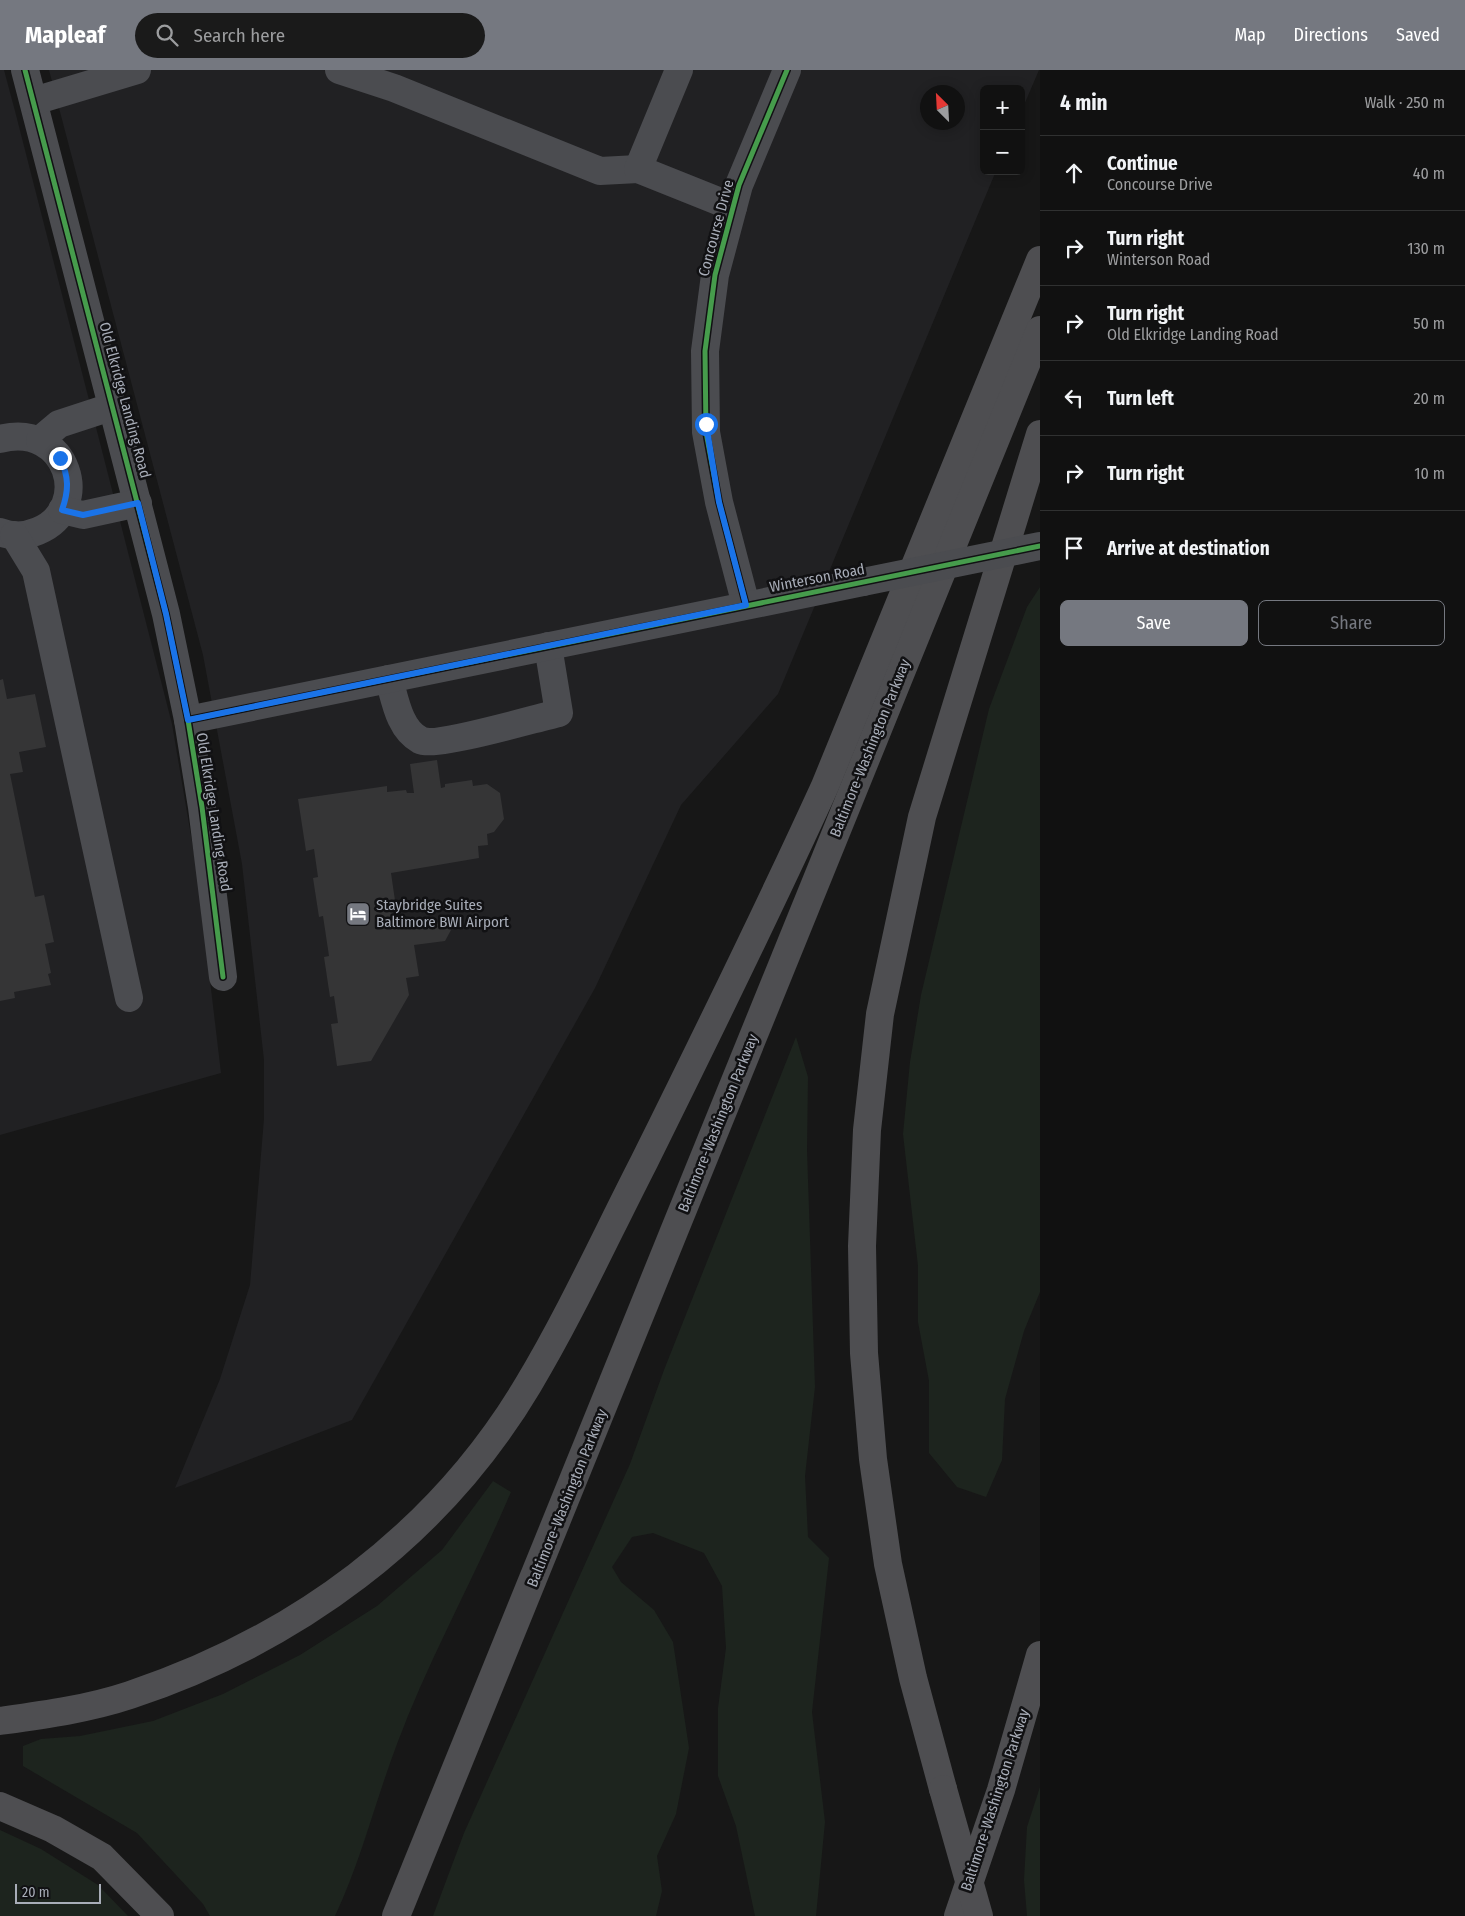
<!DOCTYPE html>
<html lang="en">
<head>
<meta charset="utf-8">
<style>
  :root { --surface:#111; --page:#1a1a1a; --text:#f1f3f6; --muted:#9c9d9f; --line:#303131; --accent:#757880 }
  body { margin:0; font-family:"Fira Sans Condensed",sans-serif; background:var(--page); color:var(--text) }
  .controls { position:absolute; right:15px; top:15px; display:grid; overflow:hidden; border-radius:8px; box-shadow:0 2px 12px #0003 }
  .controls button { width:45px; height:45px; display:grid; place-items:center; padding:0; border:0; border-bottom:1px solid var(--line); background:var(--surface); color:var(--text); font:25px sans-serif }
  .compass { position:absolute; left:920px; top:15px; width:45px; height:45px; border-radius:50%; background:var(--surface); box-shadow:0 2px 12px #0003; rotate:336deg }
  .scale { position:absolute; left:15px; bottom:12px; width:86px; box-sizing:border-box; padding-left:5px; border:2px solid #a8adb8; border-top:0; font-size:14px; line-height:18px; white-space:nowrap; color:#a8adb8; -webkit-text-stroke:4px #111113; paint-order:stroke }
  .stop { position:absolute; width:15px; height:15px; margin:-11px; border:4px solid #1a73e8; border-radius:50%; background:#fff }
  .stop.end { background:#1a73e8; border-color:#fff; box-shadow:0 1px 5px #0008 }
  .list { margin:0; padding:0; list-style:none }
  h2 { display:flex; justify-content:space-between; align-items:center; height:65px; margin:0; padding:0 20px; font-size:21px }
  h2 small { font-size:16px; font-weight:400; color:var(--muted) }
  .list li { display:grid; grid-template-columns:32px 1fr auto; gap:15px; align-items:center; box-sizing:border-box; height:75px; padding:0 20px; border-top:1px solid var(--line) }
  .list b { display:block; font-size:19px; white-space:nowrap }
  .list p { margin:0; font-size:16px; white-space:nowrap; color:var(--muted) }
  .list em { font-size:16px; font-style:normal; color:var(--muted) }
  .actions { display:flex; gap:10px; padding:15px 20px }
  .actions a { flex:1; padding:11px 0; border:1px solid var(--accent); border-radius:8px; text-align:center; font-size:18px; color:var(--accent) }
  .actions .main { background:var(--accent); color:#fff }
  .icon { flex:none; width:28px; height:28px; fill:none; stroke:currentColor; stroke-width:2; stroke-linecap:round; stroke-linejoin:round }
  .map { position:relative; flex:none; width:1040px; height:1846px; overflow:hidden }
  header { display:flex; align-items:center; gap:30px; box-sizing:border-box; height:70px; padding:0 25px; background:var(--accent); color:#fff }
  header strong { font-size:24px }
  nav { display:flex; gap:28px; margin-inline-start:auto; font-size:18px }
  .search { width:350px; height:45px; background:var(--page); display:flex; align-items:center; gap:12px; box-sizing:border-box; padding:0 18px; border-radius:28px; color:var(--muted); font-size:19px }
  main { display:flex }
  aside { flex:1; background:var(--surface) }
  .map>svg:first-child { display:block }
</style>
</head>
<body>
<header>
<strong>Mapleaf</strong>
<div class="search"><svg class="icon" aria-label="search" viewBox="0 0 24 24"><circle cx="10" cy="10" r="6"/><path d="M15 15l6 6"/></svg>Search here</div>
<nav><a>Map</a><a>Directions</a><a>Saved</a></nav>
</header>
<main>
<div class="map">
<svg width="1040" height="1846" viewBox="0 0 1040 1846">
  <rect width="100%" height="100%" fill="#171717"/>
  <g fill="#212123" fill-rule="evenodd">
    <path d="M0,0H4L15,41L172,654L197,801L221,1003L0,1065Z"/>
    <path d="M49,0H1039L1021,42V19H984V101H996L778,624L681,735L595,918L352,1350L175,1418L220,1309L250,1215L264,1049V990L242,794L203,585ZM928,22H958V52H928Z"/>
  </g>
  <g fill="#1d241e">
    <path d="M1040,517V1222L1024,1261L1005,1329L1002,1390L986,1427L957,1417L929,1383V1311L918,1252V1196L903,1064L910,992L921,925L989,639L1027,537Z"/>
    <path d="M796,967L808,1007L807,1080L815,1317L805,1406L808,1467L829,1488L812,1642L825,1752L816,1846H755L736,1756L718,1706V1638L726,1578L722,1516L704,1483L653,1463L632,1467L612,1497L621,1512L654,1540L673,1572L689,1678L676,1744L657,1786L662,1821L656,1846H433L464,1763L630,1394L664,1300Z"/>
    <path d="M493,1411L511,1422C475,1507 429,1588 397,1674C375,1732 361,1791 335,1846H210L203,1834L137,1763L23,1696V1676L41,1669L80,1666L153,1651L223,1624L300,1585L377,1536L442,1480Z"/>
    <path d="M1040,1717V1846H1027L1024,1810L1027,1757Z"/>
    <path d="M0,1760L41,1779L98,1815L128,1846H0Z"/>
  </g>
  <g fill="#353536">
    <path d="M3,609L7,629L35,624L46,677L19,682L23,702L10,704L35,827L44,825L54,872L45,874L51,903L48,904L51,915L14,922L15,928L0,931V610Z"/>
    <path d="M437,690L441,718L445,717V714L472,710L473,716L487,714L500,723L504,749L494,762L487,764L488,775L478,776L479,788L391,803L399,858L457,849L445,871L414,875L419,906L406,908L409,925L371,991L337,996L331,954L338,953L334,926L330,927L324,887L329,886L323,846L319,847L313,808L318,807L314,779L306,781L298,729L387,716V722L406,720L407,723H414L410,694Z"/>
  </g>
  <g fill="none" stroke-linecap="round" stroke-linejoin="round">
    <g stroke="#4b4c50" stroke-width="28">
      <path d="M25,0L166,544L188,650L202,737L223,907"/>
      <path d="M339,0L394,18L600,101L638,99"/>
      <path d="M679,0L638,99L733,137"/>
      <path d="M34,31L137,0"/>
      <path d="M0,369C68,351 94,438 38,461C26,466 12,467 0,462"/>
      <path d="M40,370L59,354L114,336"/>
      <path d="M62,440L83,445L138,433"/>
      <path d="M14,465L36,501L129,928"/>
      <path d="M746,535L719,432L706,362L705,281L715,205L739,115L787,0"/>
      <path d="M389,609C395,629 399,659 420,670C436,678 536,648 559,643L548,576"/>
      <path d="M188,650L863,512"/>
    </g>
    <g stroke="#4e4e51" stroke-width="28">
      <path d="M0,1651C43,1645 88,1639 130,1625C295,1570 438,1466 528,1315C571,1243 606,1166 644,1092C706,967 767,843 825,716L1040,190"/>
      <path d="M943,1719L913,1608L888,1494L873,1389L864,1283L862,1176L867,1060L880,944L922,747L1040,364"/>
      <path d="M0,1736L53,1759L102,1787L160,1846"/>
      <path d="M396,1846L1040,260"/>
      <path d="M958,1846L1001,1720L1040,1585"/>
    </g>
    <path stroke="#4b4c50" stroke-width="28" d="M863,512L1040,476"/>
    <path stroke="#4e4e51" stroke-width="28" d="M943,1719L979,1846"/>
    <defs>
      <g id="cycleway">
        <path d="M25,0L166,544L188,650L202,737L223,907"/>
        <path d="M746,535L719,432L706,362L705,281L715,205L739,115L787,0"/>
        <path d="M188,650L1040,476"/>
      </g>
    </defs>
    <use href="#cycleway" stroke="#111113" stroke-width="8"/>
    <use href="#cycleway" stroke="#469c4c" stroke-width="5"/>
  </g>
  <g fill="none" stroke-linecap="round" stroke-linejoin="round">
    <path stroke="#1a73e8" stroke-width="6" d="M60,388C69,407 69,420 62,440L83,445L138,433L166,544L188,650L746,535L719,432L706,354"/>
  </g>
  <defs>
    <symbol id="hotel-square" viewBox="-11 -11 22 22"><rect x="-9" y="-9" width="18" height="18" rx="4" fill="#757880" stroke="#111113"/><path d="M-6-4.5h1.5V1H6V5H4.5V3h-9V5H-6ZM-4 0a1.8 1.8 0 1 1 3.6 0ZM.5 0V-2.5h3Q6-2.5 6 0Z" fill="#fff"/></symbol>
  </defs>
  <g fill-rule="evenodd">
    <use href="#hotel-square" x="344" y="830" width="28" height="28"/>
  </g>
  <g text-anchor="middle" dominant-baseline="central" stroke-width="5" stroke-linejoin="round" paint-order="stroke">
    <g font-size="15" fill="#a8adb8" stroke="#111113">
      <text transform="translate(716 158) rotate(-75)">Concourse Drive</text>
      <text transform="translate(125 330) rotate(75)">Old Elkridge Landing Road</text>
      <text transform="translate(817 508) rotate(-11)">Winterson Road</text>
      <text transform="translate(870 678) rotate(-68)">Baltimore-Washington Parkway</text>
      <text transform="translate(214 742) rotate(81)">Old Elkridge Landing Road</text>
      <text transform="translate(718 1053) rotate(-68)">Baltimore-Washington Parkway</text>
      <text transform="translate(567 1428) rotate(-68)">Baltimore-Washington Parkway</text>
      <text transform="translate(995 1730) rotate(-72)">Baltimore-Washington Parkway</text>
    </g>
    <g font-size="15" fill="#a8adb8" stroke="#111113" text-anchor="start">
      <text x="376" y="835">Staybridge Suites<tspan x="376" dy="17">Baltimore BWI Airport</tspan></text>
    </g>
  </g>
</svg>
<div class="controls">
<button>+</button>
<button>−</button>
</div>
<svg class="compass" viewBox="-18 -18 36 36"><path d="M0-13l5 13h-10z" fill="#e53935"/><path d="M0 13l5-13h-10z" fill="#9c9d9f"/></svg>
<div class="scale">20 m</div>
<div class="stop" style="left:706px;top:354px"></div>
<div class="stop end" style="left:60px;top:388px"></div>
</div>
<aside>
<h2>4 min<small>Walk · 250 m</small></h2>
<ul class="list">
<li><svg class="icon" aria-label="ahead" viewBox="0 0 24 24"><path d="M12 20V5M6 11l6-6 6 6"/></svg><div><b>Continue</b><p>Concourse Drive</p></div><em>40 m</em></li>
<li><svg class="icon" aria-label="right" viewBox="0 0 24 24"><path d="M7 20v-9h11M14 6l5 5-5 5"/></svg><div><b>Turn right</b><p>Winterson Road</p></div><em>130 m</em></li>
<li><svg class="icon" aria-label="right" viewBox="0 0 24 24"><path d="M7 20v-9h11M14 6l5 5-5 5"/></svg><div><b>Turn right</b><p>Old Elkridge Landing Road</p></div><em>50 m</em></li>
<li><svg class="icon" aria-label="left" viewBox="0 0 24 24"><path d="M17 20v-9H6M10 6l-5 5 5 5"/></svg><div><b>Turn left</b></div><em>20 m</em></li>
<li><svg class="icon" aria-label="right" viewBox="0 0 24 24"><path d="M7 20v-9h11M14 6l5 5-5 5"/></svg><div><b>Turn right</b></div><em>10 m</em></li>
<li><svg class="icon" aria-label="arrive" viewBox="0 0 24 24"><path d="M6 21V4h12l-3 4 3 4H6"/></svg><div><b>Arrive at destination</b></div></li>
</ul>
<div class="actions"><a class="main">Save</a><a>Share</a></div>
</aside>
</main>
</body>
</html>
